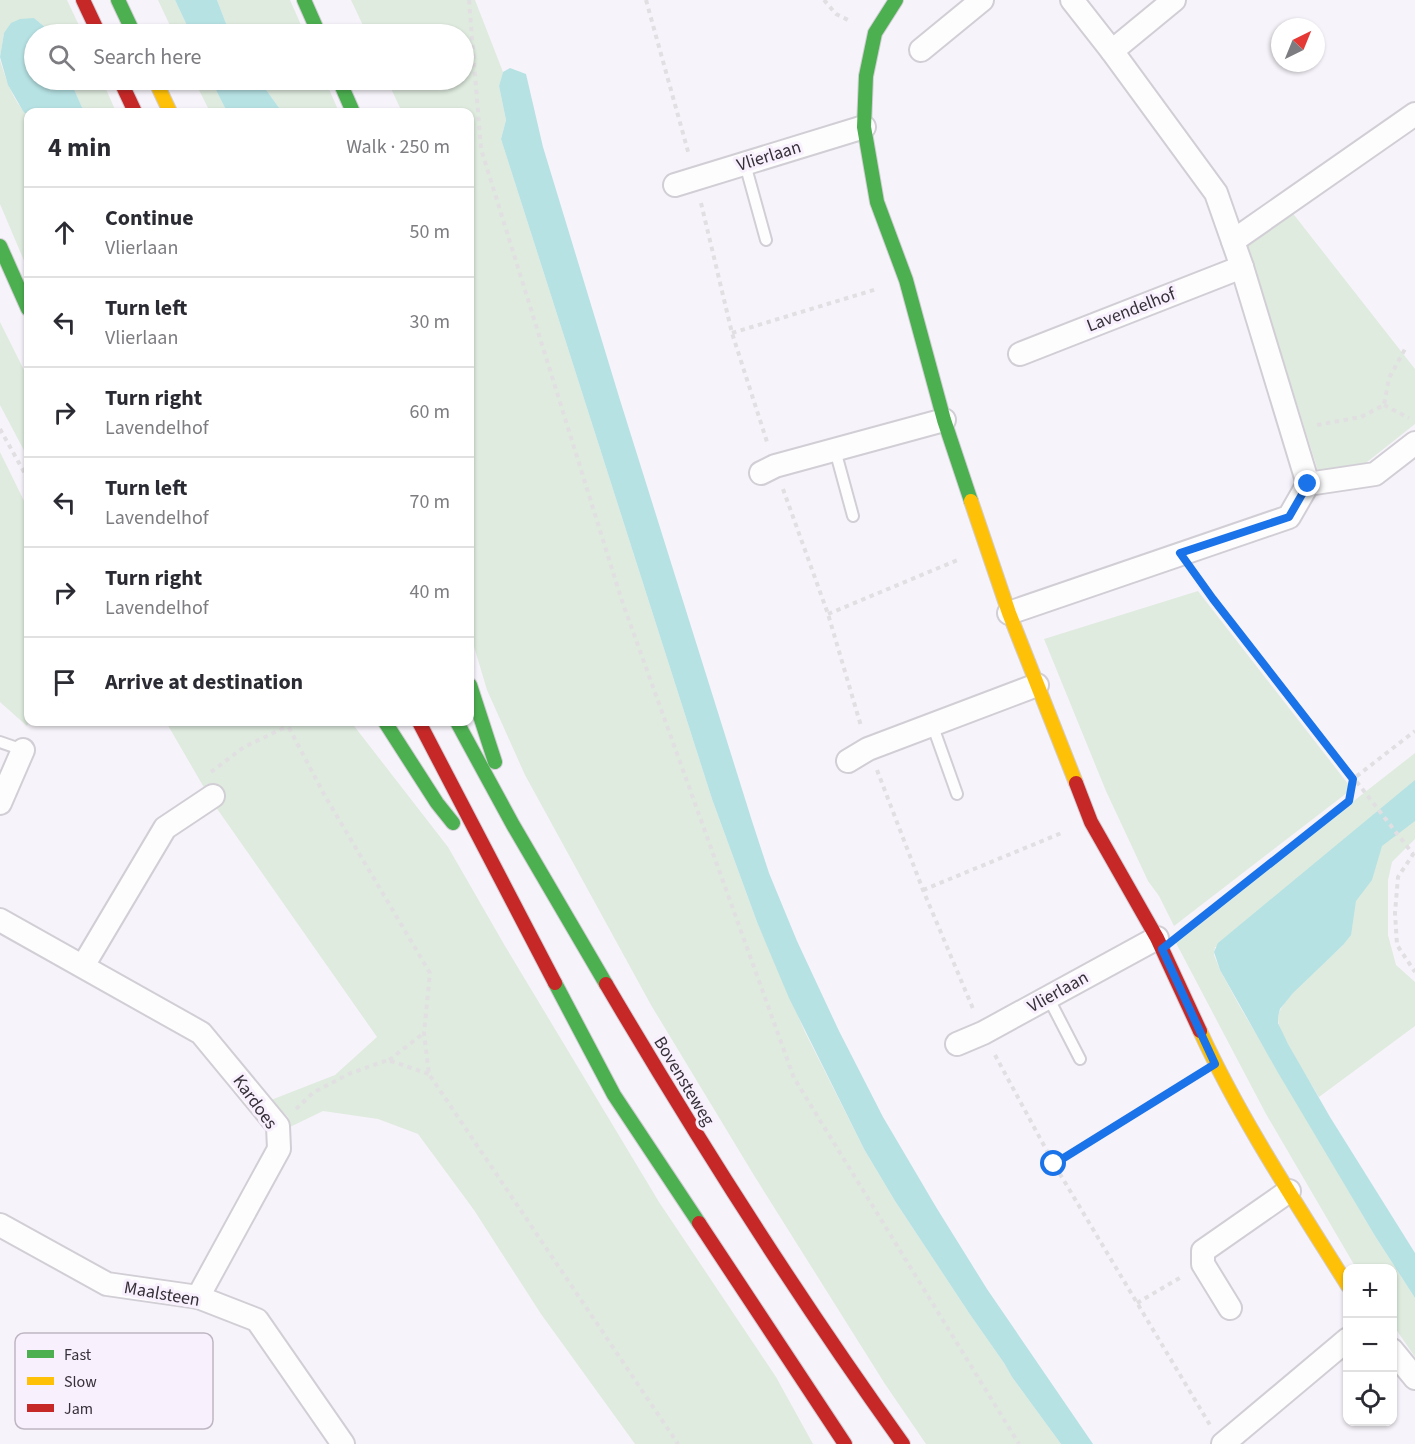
<!DOCTYPE html>
<html lang="en">
<head>
<meta charset="utf-8">
<style>
  :root { --surface:#fff; --page:#f2f2f3; --text:#2b2b33; --muted:#7c7c81; --line:#e1e1e2 }
  body { margin:0; font-family:"Source Sans 3",sans-serif; background:var(--page); color:var(--text) }
  .controls { position:absolute; right:18px; bottom:18px; display:grid; overflow:hidden; border-radius:12px; box-shadow:0 2px 4px #0004 }
  .controls button { width:54px; height:54px; display:grid; place-items:center; padding:0; border:0; border-bottom:2px solid var(--line); background:var(--surface); color:var(--text); font:30px sans-serif }
  .compass { position:absolute; left:1271px; top:18px; width:54px; height:54px; border-radius:50%; background:var(--surface); box-shadow:0 2px 4px #0004; rotate:43deg }
  .stop { position:absolute; width:18px; height:18px; margin:-14px; border:4px solid #1a73e8; border-radius:50%; background:#fff }
  .stop.end { background:#1a73e8; border-color:#fff; box-shadow:0 2px 6px #0008 }
  .list { margin:0; padding:0; list-style:none }
  h2 { display:flex; justify-content:space-between; align-items:center; height:78px; margin:0; padding:0 24px; font-size:26px }
  h2 small { font-size:20px; font-weight:400; color:var(--muted) }
  .list li { display:grid; grid-template-columns:39px 1fr auto; gap:18px; align-items:center; box-sizing:border-box; height:90px; padding:0 24px; border-top:2px solid var(--line) }
  .list b { display:block; font-size:22px; white-space:nowrap }
  .list p { margin:0; font-size:20px; white-space:nowrap; color:var(--muted) }
  .list em { font-size:20px; font-style:normal; color:var(--muted) }
  .icon { flex:none; width:33px; height:33px; fill:none; stroke:currentColor; stroke-width:2; stroke-linecap:round; stroke-linejoin:round }
  .map { position:relative; flex:none; width:1415px; height:1444px; overflow:hidden }
  .search { position:absolute; background:var(--surface); box-shadow:0 2px 4px #0004; left:24px; top:24px; width:450px; height:66px; display:flex; align-items:center; gap:15px; box-sizing:border-box; padding:0 21px; border-radius:33px; color:var(--muted); font-size:22px }
  .panel { position:absolute; background:var(--surface); box-shadow:0 2px 4px #0004; left:24px; top:108px; width:450px; height:618px; border-radius:12px }
  .map>svg:first-child { display:block }
</style>
</head>
<body>
<div class="map">
<svg width="1415" height="1444" viewBox="0 0 1415 1444">
  <rect width="100%" height="100%" fill="#f7f3fa"/>
  <g fill="#dfebdf">
    <path d="M0,0H67L83,34H49L46,28L34,18L4,33L0,57Z"/>
    <path d="M158,0H175L191,34H174Z"/>
    <path d="M217,0H290L305,34H230Z"/>
    <path d="M351,0H475L503,72L499,86L506,120L501,139L712,799L757,922L805,1032L864,1149L895,1201L969,1313L1004,1363L1012,1377L1061,1444H926L885,1384L755,1177L651,1005L525,775L487,690L470,633V112H402L387,80H464V34H367Z"/>
    <path d="M0,60C6,80 13,101 28,116V270L0,204Z"/>
    <path d="M70,80H102L116,112H84Z"/>
    <path d="M194,80H211L227,112H210Z"/>
    <path d="M259,80H325L339,112H282Z"/>
    <path d="M1291,211L1415,369V424L1362,466L1318,471L1247,245Z"/>
    <path d="M0,322L28,378V458L0,405Z"/>
    <path d="M0,452L28,509L29,722L27,726L0,702Z"/>
    <path d="M1198,591L1352,789L1174,926L1159,896L1148,881L1106,791L1044,639Z"/>
    <path d="M166,722H351L448,847L505,946L659,1202L776,1377L813,1444H635L541,1314L474,1210L418,1134L378,1119L323,1111L290,1127L288,1117L271,1100L335,1075L377,1037L213,803Z"/>
    <path d="M1415,753V839L1392,862L1388,880V935L1396,965L1415,982V1026L1319,1097C1310,1081 1277,1033 1278,1018C1279,999 1328,960 1343,945L1215,947L1214,955L1220,970L1239,1005L1375,1236L1415,1298V1357L1393,1325L1392,1268H1356L1266,1114L1175,941Z"/>
  </g>
  <g fill="#b6e2e4">
    <path d="M175,0H217L230,34H191Z"/>
    <path d="M34,18L46,28L49,34H34V80H70L84,112H28V116L23,111L8,85L0,57L4,33L11,23L20,19Z"/>
    <path d="M510,68L526,74L543,147L620,400L752,821L769,873L797,941L839,1031L883,1117L936,1207L987,1289L1093,1444H1061L1012,1377L1004,1363L969,1313L895,1201L864,1149L789,998L757,922L712,799L501,139L506,120L499,86L503,72Z"/>
    <path d="M211,80H259L282,112H227Z"/>
    <path d="M1415,780V821L1382,846L1372,880L1356,901L1351,935L1343,945L1293,993L1280,1009L1278,1017V1023L1288,1044L1330,1117L1415,1253V1298L1375,1236L1277,1071L1220,970L1214,952L1218,943Z"/>
  </g>
  <g fill="none" stroke-linecap="round" stroke-linejoin="round">
    <defs>
      <g id="lane">
        <path d="M745,164L766,240"/>
        <path d="M835,450L853,516"/>
        <path d="M932,724L957,794"/>
        <path d="M0,742L23,750"/>
        <path d="M1048,997L1080,1059"/>
      </g>
      <g id="street">
        <path d="M1072,0L1112,51L1216,193L1242,267L1308,484L1375,474L1415,443"/>
        <path d="M921,50L982,0"/>
        <path d="M1112,51L1174,0"/>
        <path d="M675,185L864,127"/>
        <path d="M1233,241L1415,114"/>
        <path d="M1020,354L1242,267"/>
        <path d="M761,473L775,466L944,420"/>
        <path d="M1009,613L1289,517L1308,484"/>
        <path d="M848,761L868,749L1037,685"/>
        <path d="M0,803L23,750"/>
        <path d="M0,920L201,1033L278,1126L279,1149L198,1297"/>
        <path d="M83,966L165,828L213,796"/>
        <path d="M957,1044L983,1033L1157,938"/>
        <path d="M0,1225L107,1284L198,1297L257,1320L343,1444"/>
        <path d="M1230,1308L1203,1264V1251L1289,1191"/>
        <path d="M1392,1350L1415,1378"/>
        <path d="M1223,1444L1348,1339"/>
      </g>
      <g id="fast">
        <path d="M118,0L134,34"/>
        <path d="M304,0L319,34"/>
        <path d="M896,0L875,33L866,76L864,127L877,202L906,280L944,420L971,501"/>
        <path d="M339,80L353,112"/>
        <path d="M0,246L28,309"/>
        <path d="M470,685L495,762"/>
        <path d="M385,722L437,803L453,823"/>
        <path d="M457,722L513,825L606,984"/>
        <path d="M555,983L614,1095L699,1223"/>
      </g>
      <g id="slow">
        <path d="M155,80L170,112"/>
        <path d="M971,501L1009,613L1076,783"/>
        <path d="M1200,1031C1241,1120 1296,1203 1348,1286"/>
      </g>
      <g id="jam">
        <path d="M83,0L99,34"/>
        <path d="M120,80L135,112"/>
        <path d="M419,722L555,983"/>
        <path d="M1076,783L1091,822L1157,938L1200,1031"/>
        <path d="M606,984C699,1142 797,1296 903,1444"/>
        <path d="M699,1223L845,1444"/>
      </g>
    </defs>
    <use href="#lane" stroke="#d2ced5" stroke-width="14"/>
    <use href="#street" stroke="#d2ced5" stroke-width="26"/>
    <use href="#fast" stroke="#d2ced5" stroke-width="16"/>
    <use href="#slow" stroke="#d2ced5" stroke-width="16"/>
    <use href="#jam" stroke="#d2ced5" stroke-width="16"/>
    <g stroke="#e1dfe2" stroke-width="4" stroke-dasharray="4.5 4.5" stroke-linecap="butt">
      <path d="M469,0L481,149L622,601L794,1078L1019,1444"/>
      <path d="M646,0L689,155"/>
      <path d="M824,0L836,14L850,21"/>
      <path d="M701,203L732,333L768,445"/>
      <path d="M732,333L877,289"/>
      <path d="M1384,405L1409,418"/>
      <path d="M1317,425L1361,417L1384,405L1389,378L1405,349"/>
      <path d="M0,429L28,479"/>
      <path d="M783,489L828,614L861,726"/>
      <path d="M1196,576L1413,854"/>
      <path d="M828,614L960,559"/>
      <path d="M282,722L288,726L325,796L430,973L424,1033L429,1074L678,1444"/>
      <path d="M877,770L923,890L974,1011"/>
      <path d="M211,772L244,747L288,726"/>
      <path d="M1414,853L1398,877L1395,913L1397,945L1415,972"/>
      <path d="M923,890L1064,832"/>
      <path d="M1186,929L1349,801L1353,779L1415,731"/>
      <path d="M995,1055L1054,1164L1210,1425"/>
      <path d="M389,1060L424,1033"/>
      <path d="M296,1109L314,1092L351,1073L388,1060L429,1074"/>
      <path d="M1054,1164L1191,1079"/>
      <path d="M1137,1303L1183,1276"/>
    </g>
    <use href="#lane" stroke="#fefdfe" stroke-width="10"/>
    <use href="#street" stroke="#fefdfe" stroke-width="22"/>
    <use href="#fast" stroke="#4caf50" stroke-width="14"/>
    <use href="#slow" stroke="#ffc107" stroke-width="14"/>
    <use href="#jam" stroke="#c62828" stroke-width="14"/>
  </g>
  <g fill="none" stroke-linecap="round" stroke-linejoin="round">
    <path stroke="#1a73e8" stroke-width="8" d="M1054,1164L1215,1064L1162,949L1349,801L1353,779L1213,599L1180,553L1289,517L1308,484"/>
  </g>
  <g text-anchor="middle" dominant-baseline="central" stroke-width="6" stroke-linejoin="round" paint-order="stroke">
    <g font-size="18" fill="#363039" stroke="#f8f0fd">
      <text transform="translate(769 156) rotate(-17)">Vlierlaan</text>
      <text transform="translate(1131 310) rotate(-21)">Lavendelhof</text>
      <text transform="translate(1058 992) rotate(-29)">Vlierlaan</text>
      <text transform="translate(684 1081) rotate(59)">Bovensteweg</text>
      <text transform="translate(255 1102) rotate(54)">Kardoes</text>
      <text transform="translate(162 1294) rotate(10)">Maalsteen</text>
    </g>
  </g>
  <rect x="15" y="1333" width="198" height="96" rx="9" fill="#f8f0fd" stroke="#beb6c2" stroke-width="1.5"/>
  <rect x="27" y="1350" width="27" height="8" fill="#4caf50"/>
  <rect x="27" y="1377" width="27" height="8" fill="#ffc107"/>
  <rect x="27" y="1404" width="27" height="8" fill="#c62828"/>
  <g font-size="16" fill="#363039">
    <text x="64" y="1360">Fast</text>
    <text x="64" y="1387">Slow</text>
    <text x="64" y="1414">Jam</text>
  </g>
</svg>
<div class="controls">
<button>+</button>
<button>−</button>
<button><svg class="icon" aria-label="locate" viewBox="0 0 24 24"><circle cx="12" cy="12" r="6"/><path d="M12 2v4M12 18v4M2 12h4M18 12h4"/></svg></button>
</div>
<svg class="compass" viewBox="-18 -18 36 36"><path d="M0-13l5 13h-10z" fill="#e53935"/><path d="M0 13l5-13h-10z" fill="#7c7c81"/></svg>
<div class="stop" style="left:1054px;top:1164px"></div>
<div class="stop end" style="left:1308px;top:484px"></div>
<div class="search"><svg class="icon" aria-label="search" viewBox="0 0 24 24"><circle cx="10" cy="10" r="6"/><path d="M15 15l6 6"/></svg>Search here</div>
<section class="panel">
<h2>4 min<small>Walk · 250 m</small></h2>
<ul class="list">
<li><svg class="icon" aria-label="ahead" viewBox="0 0 24 24"><path d="M12 20V5M6 11l6-6 6 6"/></svg><div><b>Continue</b><p>Vlierlaan</p></div><em>50 m</em></li>
<li><svg class="icon" aria-label="left" viewBox="0 0 24 24"><path d="M17 20v-9H6M10 6l-5 5 5 5"/></svg><div><b>Turn left</b><p>Vlierlaan</p></div><em>30 m</em></li>
<li><svg class="icon" aria-label="right" viewBox="0 0 24 24"><path d="M7 20v-9h11M14 6l5 5-5 5"/></svg><div><b>Turn right</b><p>Lavendelhof</p></div><em>60 m</em></li>
<li><svg class="icon" aria-label="left" viewBox="0 0 24 24"><path d="M17 20v-9H6M10 6l-5 5 5 5"/></svg><div><b>Turn left</b><p>Lavendelhof</p></div><em>70 m</em></li>
<li><svg class="icon" aria-label="right" viewBox="0 0 24 24"><path d="M7 20v-9h11M14 6l5 5-5 5"/></svg><div><b>Turn right</b><p>Lavendelhof</p></div><em>40 m</em></li>
<li><svg class="icon" aria-label="arrive" viewBox="0 0 24 24"><path d="M6 21V4h12l-3 4 3 4H6"/></svg><div><b>Arrive at destination</b></div></li>
</ul>
</section>
</div>
</body>
</html>
